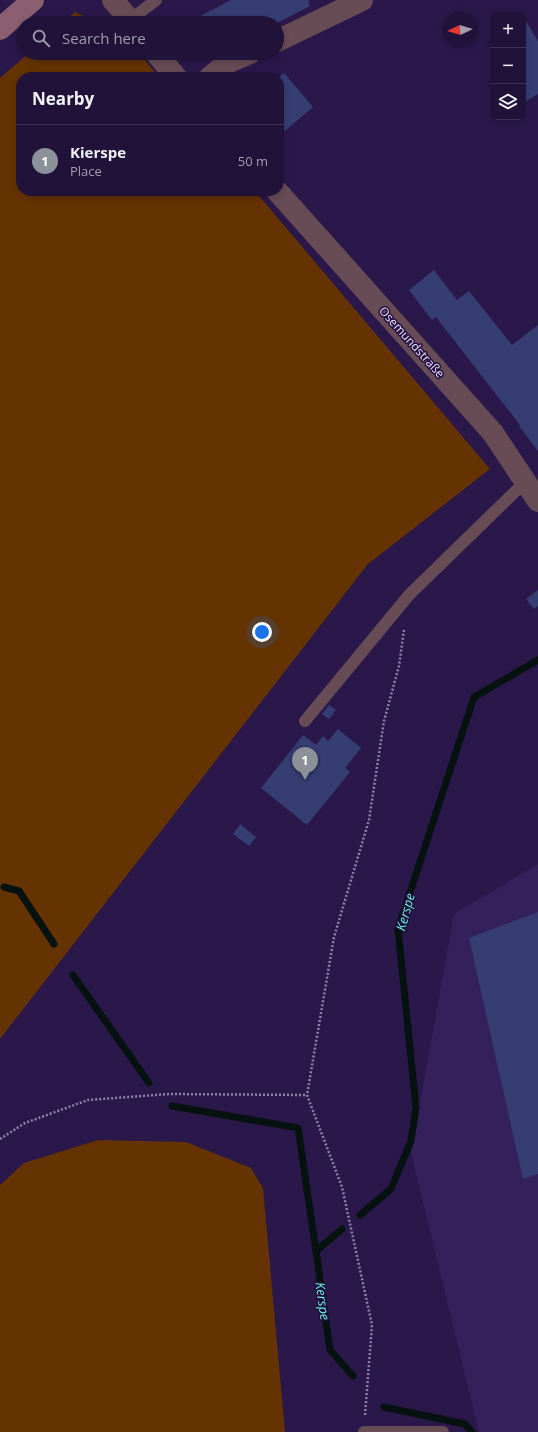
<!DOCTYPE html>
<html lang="en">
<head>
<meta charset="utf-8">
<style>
  :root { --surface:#201238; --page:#281b40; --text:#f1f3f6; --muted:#a29eae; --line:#3d3253; --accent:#8c9099 }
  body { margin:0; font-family:"Open Sans",sans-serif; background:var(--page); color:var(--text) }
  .controls { position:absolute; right:12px; top:12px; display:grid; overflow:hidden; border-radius:8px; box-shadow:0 2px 6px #0003 }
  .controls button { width:36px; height:36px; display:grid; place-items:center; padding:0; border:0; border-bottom:1px solid var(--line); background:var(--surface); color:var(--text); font:20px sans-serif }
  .compass { position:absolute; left:442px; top:12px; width:36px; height:36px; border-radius:50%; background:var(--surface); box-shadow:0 2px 6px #0003; rotate:266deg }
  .you { position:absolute; left:262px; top:632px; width:14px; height:14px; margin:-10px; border:3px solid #fff; border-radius:50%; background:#1a73e8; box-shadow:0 0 0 6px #1a73e833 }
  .badge { display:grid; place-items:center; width:26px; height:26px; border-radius:50%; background:var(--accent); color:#fff; font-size:13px; font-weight:700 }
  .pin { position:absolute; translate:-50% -33px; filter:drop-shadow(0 1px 2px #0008) }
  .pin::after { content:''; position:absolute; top:21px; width:14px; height:12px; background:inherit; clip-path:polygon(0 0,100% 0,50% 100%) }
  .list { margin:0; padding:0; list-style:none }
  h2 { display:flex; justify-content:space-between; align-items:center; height:52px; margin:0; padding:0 16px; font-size:17px }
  h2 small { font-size:13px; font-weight:400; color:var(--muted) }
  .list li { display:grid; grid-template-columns:26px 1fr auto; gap:12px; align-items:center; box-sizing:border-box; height:72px; padding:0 16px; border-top:1px solid var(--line) }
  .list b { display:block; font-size:15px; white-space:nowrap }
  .list p { margin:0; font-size:13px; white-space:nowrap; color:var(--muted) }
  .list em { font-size:13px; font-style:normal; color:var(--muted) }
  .icon { flex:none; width:22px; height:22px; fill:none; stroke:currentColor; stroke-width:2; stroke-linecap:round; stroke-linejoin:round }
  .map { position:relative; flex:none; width:538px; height:1432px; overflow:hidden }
  .search { position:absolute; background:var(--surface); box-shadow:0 2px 6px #0003; left:16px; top:16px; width:268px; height:44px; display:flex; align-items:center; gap:10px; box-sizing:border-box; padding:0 14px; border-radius:22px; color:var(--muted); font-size:15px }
  .panel { position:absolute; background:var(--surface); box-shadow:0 2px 6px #0003; left:16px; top:72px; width:268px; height:124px; border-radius:16px }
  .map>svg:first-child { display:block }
</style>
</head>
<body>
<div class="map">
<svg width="538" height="1432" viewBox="0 0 538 1432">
  <rect width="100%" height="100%" fill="#2a184b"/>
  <path fill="#34205a" d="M538,864V1432H479L411,1153L454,914Z"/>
  <g fill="#653201">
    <path d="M75,12L98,23H63Z"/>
    <path d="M29,53H139L159,77H21V191H255L490,469L368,564L0,1039V78Z"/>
    <path d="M98,1140L186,1142L251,1168L263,1188L285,1432H0V1185L24,1163Z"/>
  </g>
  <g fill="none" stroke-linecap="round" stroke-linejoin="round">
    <g stroke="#06120f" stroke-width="7">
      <path d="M4,887L19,891L54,944"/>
      <path d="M73,975L149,1083"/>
      <path d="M172,1106L298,1128L316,1251"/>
      <path d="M360,1215L391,1189L411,1141L416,1108L398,929L474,697L538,660"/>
      <path d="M342,1229L316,1251L330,1350L353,1376"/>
      <path d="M384,1407L465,1424L472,1432"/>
    </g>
  </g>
  <g fill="#363d72">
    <path d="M231,0H310L308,1L310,6L277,23H197L195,19Z"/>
    <path d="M523,16L538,41V94L523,103Z"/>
    <path d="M284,73L313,107L285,131L279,124V77Z"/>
    <path d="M434,270L457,300L469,291L512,345L538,325V451L519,426L520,425L436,317L432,320L409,290Z"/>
    <path d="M538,590V606L534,609L526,599Z"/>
    <path d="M329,705L336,710L329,719L322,714Z"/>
    <path d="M338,729L361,748L345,768L350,772L307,825L261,788L303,735L316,745L323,736L328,741Z"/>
    <path d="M240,824L256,837L249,846L233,834Z"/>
    <path d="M538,912V1174L523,1179L469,938Z"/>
  </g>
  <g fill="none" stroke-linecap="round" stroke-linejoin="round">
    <g stroke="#8e83a6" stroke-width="2.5" stroke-dasharray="2 2" stroke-linecap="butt">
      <path d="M0,1139L25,1123L88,1100L169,1094L307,1095"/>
      <path d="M365,1415L372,1325L342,1187L307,1095L334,937L369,820L384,721L399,666L404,630"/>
    </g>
    <g stroke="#674b55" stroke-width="12">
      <path d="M130,20L156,0"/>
      <path d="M305,721L409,595L526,481"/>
      <path d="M364,1432H443"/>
    </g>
    <g stroke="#674b55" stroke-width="22">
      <path d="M113,0L132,23"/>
      <path d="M277,41L362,0"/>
      <path d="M156,53L176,77"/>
      <path d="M210,77L227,63L250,53"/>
      <path d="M277,191L493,433L538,501"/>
    </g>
    <path stroke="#8c5f70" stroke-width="22" d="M0,29L33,0"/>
  </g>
  <g text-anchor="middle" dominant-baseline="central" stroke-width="3" stroke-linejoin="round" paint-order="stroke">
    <g font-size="12" fill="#eae6fa" stroke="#210d40">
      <text transform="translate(412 342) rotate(48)">Osemundstraße</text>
    </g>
    <g font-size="13" font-style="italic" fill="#63f4d4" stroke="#210d40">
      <text transform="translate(405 912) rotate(-75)">Kerspe</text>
      <text transform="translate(323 1301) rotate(82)">Kerspe</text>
    </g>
  </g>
</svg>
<div class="controls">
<button>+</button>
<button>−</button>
<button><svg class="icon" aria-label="layers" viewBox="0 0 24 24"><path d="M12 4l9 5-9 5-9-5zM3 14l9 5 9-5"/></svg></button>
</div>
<svg class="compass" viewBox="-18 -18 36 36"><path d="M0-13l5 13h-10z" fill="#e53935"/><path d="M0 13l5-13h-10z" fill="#a29eae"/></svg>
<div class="you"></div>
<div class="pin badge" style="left:305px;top:780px">1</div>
<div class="search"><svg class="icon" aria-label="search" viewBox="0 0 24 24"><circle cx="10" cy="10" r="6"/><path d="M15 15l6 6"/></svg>Search here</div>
<section class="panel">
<h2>Nearby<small></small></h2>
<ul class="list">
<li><span class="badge">1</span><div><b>Kierspe</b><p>Place</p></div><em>50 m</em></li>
</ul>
</section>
</div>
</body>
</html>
